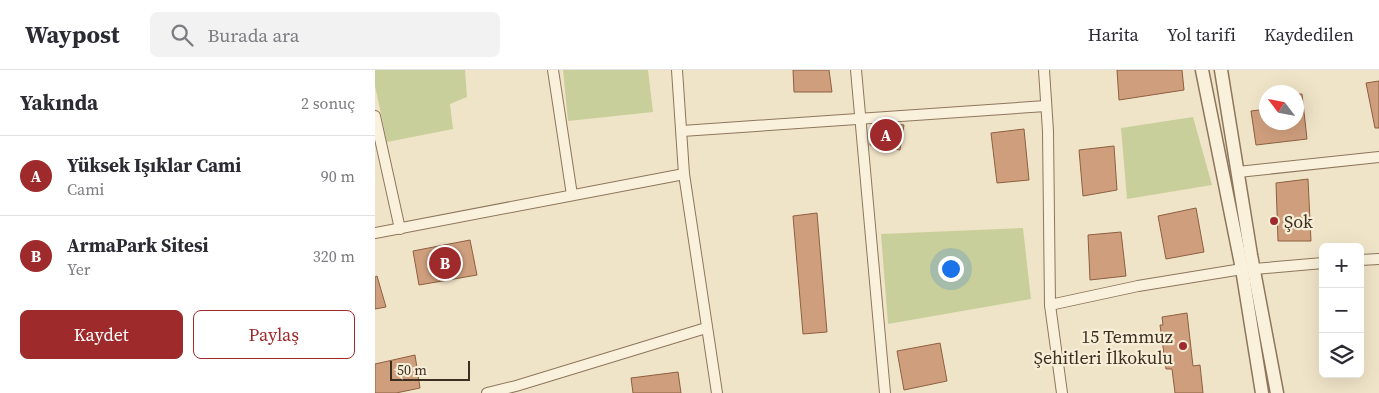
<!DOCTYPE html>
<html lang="tr">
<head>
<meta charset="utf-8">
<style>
  :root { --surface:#fff; --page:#f2f2f3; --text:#2b2b33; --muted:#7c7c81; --line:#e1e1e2; --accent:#9e2a2b }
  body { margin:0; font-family:"Source Serif 4",serif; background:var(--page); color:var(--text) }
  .controls { position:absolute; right:15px; bottom:15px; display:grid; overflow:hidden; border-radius:8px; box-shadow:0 5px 20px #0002 }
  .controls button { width:45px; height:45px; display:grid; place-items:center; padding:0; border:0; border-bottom:1px solid var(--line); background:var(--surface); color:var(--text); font:25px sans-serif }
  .compass { position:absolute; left:884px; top:15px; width:45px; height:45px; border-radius:50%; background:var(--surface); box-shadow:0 5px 20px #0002; rotate:302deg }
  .scale { position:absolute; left:15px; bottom:12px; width:80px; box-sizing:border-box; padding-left:5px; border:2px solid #3d2e20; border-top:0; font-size:14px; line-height:18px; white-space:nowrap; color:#3d2e20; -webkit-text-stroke:4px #f7eed8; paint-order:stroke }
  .you { position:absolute; left:575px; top:198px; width:18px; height:18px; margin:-12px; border:4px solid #fff; border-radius:50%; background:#1a73e8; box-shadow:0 0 0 8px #1a73e833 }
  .badge { display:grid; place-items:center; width:32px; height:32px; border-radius:50%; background:var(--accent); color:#fff; font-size:16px; font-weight:700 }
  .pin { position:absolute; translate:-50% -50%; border:2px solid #fff; box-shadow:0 1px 5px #0006 }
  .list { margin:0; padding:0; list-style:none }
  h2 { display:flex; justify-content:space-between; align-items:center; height:65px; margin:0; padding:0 20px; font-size:21px }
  h2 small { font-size:16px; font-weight:400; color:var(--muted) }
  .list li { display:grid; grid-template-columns:32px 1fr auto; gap:15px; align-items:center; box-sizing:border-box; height:80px; padding:0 20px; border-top:1px solid var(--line) }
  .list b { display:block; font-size:19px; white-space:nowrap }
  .list p { margin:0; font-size:16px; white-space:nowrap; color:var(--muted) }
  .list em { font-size:16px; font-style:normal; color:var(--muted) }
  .actions { display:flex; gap:10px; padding:15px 20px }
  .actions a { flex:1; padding:11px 0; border:1px solid var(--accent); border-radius:8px; text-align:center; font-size:18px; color:var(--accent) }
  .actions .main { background:var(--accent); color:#fff }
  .icon { flex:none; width:28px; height:28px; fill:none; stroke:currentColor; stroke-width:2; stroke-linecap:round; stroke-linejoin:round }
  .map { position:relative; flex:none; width:1004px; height:323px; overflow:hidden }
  header { display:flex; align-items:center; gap:30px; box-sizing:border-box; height:70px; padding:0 25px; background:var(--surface); border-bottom:1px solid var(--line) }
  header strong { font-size:24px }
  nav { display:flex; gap:28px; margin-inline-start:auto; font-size:18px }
  .search { width:350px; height:45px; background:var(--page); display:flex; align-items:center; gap:12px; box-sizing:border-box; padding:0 18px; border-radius:8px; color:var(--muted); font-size:19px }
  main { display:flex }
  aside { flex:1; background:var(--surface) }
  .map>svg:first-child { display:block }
</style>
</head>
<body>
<header>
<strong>Waypost</strong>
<div class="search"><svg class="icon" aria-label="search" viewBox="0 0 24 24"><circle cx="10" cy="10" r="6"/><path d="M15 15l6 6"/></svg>Burada ara</div>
<nav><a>Harita</a><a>Yol tarifi</a><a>Kaydedilen</a></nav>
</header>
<main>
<aside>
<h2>Yakında<small>2 sonuç</small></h2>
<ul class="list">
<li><span class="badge">A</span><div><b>Yüksek Işıklar Cami</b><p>Cami</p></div><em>90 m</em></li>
<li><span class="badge">B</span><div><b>ArmaPark Sitesi</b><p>Yer</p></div><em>320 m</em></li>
</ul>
<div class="actions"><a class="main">Kaydet</a><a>Paylaş</a></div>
</aside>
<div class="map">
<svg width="1004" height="323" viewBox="0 0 1004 323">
  <rect width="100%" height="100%" fill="#f0e4c8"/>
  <g fill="#c9cf9b">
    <path d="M0,0H90L92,27L75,34L78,59L12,72L0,16Z"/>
    <path d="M188,0H273L278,42L193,51Z"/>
    <path d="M818,47L837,115L752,129L746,58Z"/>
    <path d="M648,158L656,229L513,254L506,164Z"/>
  </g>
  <g fill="#cf9f7d" stroke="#8d5f41">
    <path d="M418,0H454L457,22H419Z"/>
    <path d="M742,0H807L809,20L744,30Z"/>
    <path d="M1004,11V58H1000L991,13Z"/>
    <path d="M922,24H927L932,69L881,75L876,41L892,39V52H922Z"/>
    <path d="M517,53L529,55L525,80L495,75L497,55Z"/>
    <path d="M649,59L654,110L622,113L616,63Z"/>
    <path d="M739,76L742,120L708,126L704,80Z"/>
    <path d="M933,109L936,171H903L901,113Z"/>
    <path d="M821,138L829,182L791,189L783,146Z"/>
    <path d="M442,143L452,262L428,264L418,146Z"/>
    <path d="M746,162L751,206L715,210L713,165Z"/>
    <path d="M95,170L102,205L44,215L38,181Z"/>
    <path d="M2,206L11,237L0,239V207Z"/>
    <path d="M812,243L818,296L825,295L828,323H800L797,299H791L785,255H788L787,247Z"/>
    <path d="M565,273L572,311L529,320L522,281Z"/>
    <path d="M40,285L45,318L21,323H0V294Z"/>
    <path d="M303,302L306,323H258L256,308Z"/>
  </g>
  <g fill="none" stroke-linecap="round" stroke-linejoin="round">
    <defs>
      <g id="minor">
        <path d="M178,0L197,125"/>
        <path d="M302,0L309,104L342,323"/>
        <path d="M481,0L510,323"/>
        <path d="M669,0L673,61L675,235L687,323"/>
        <path d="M0,46L25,159"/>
        <path d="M307,61L671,36"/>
        <path d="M863,102L1004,87"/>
        <path d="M0,163L309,104"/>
        <path d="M985,190L1004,189"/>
        <path d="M879,199L948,193"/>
        <path d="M675,235L763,216L867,199"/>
        <path d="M112,323L141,316L331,258"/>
      </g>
      <g id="tertiary">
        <path d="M827,0L867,199L887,323"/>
        <path d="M846,0L876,185L902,323"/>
      </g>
    </defs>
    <use href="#minor" stroke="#8d765c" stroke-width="12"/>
    <use href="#tertiary" stroke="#8d765c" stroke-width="15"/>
    <use href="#minor" stroke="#faf1dc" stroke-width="10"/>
    <use href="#tertiary" stroke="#faf1dc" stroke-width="12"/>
  </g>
  <g fill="#9e2a2b" stroke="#f7eed8" stroke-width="2">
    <circle cx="899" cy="151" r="5"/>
    <circle cx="808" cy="276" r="5"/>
  </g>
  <g text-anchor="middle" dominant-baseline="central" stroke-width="4.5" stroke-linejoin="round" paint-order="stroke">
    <g font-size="18" fill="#3d2e20" stroke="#f7eed8" text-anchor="start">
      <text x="909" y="151">Şok</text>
      <text x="798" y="266" text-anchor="end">15 Temmuz<tspan x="798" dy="21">Şehitleri İlkokulu</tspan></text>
    </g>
  </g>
</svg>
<div class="controls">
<button>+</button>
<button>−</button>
<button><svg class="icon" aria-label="layers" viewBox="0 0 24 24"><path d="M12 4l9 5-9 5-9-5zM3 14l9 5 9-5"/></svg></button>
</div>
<svg class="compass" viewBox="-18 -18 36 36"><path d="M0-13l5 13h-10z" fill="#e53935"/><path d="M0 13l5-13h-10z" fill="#7c7c81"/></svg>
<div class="scale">50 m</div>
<div class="you"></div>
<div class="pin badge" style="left:511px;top:65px">A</div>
<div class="pin badge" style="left:70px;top:193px">B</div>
</div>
</main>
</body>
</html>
